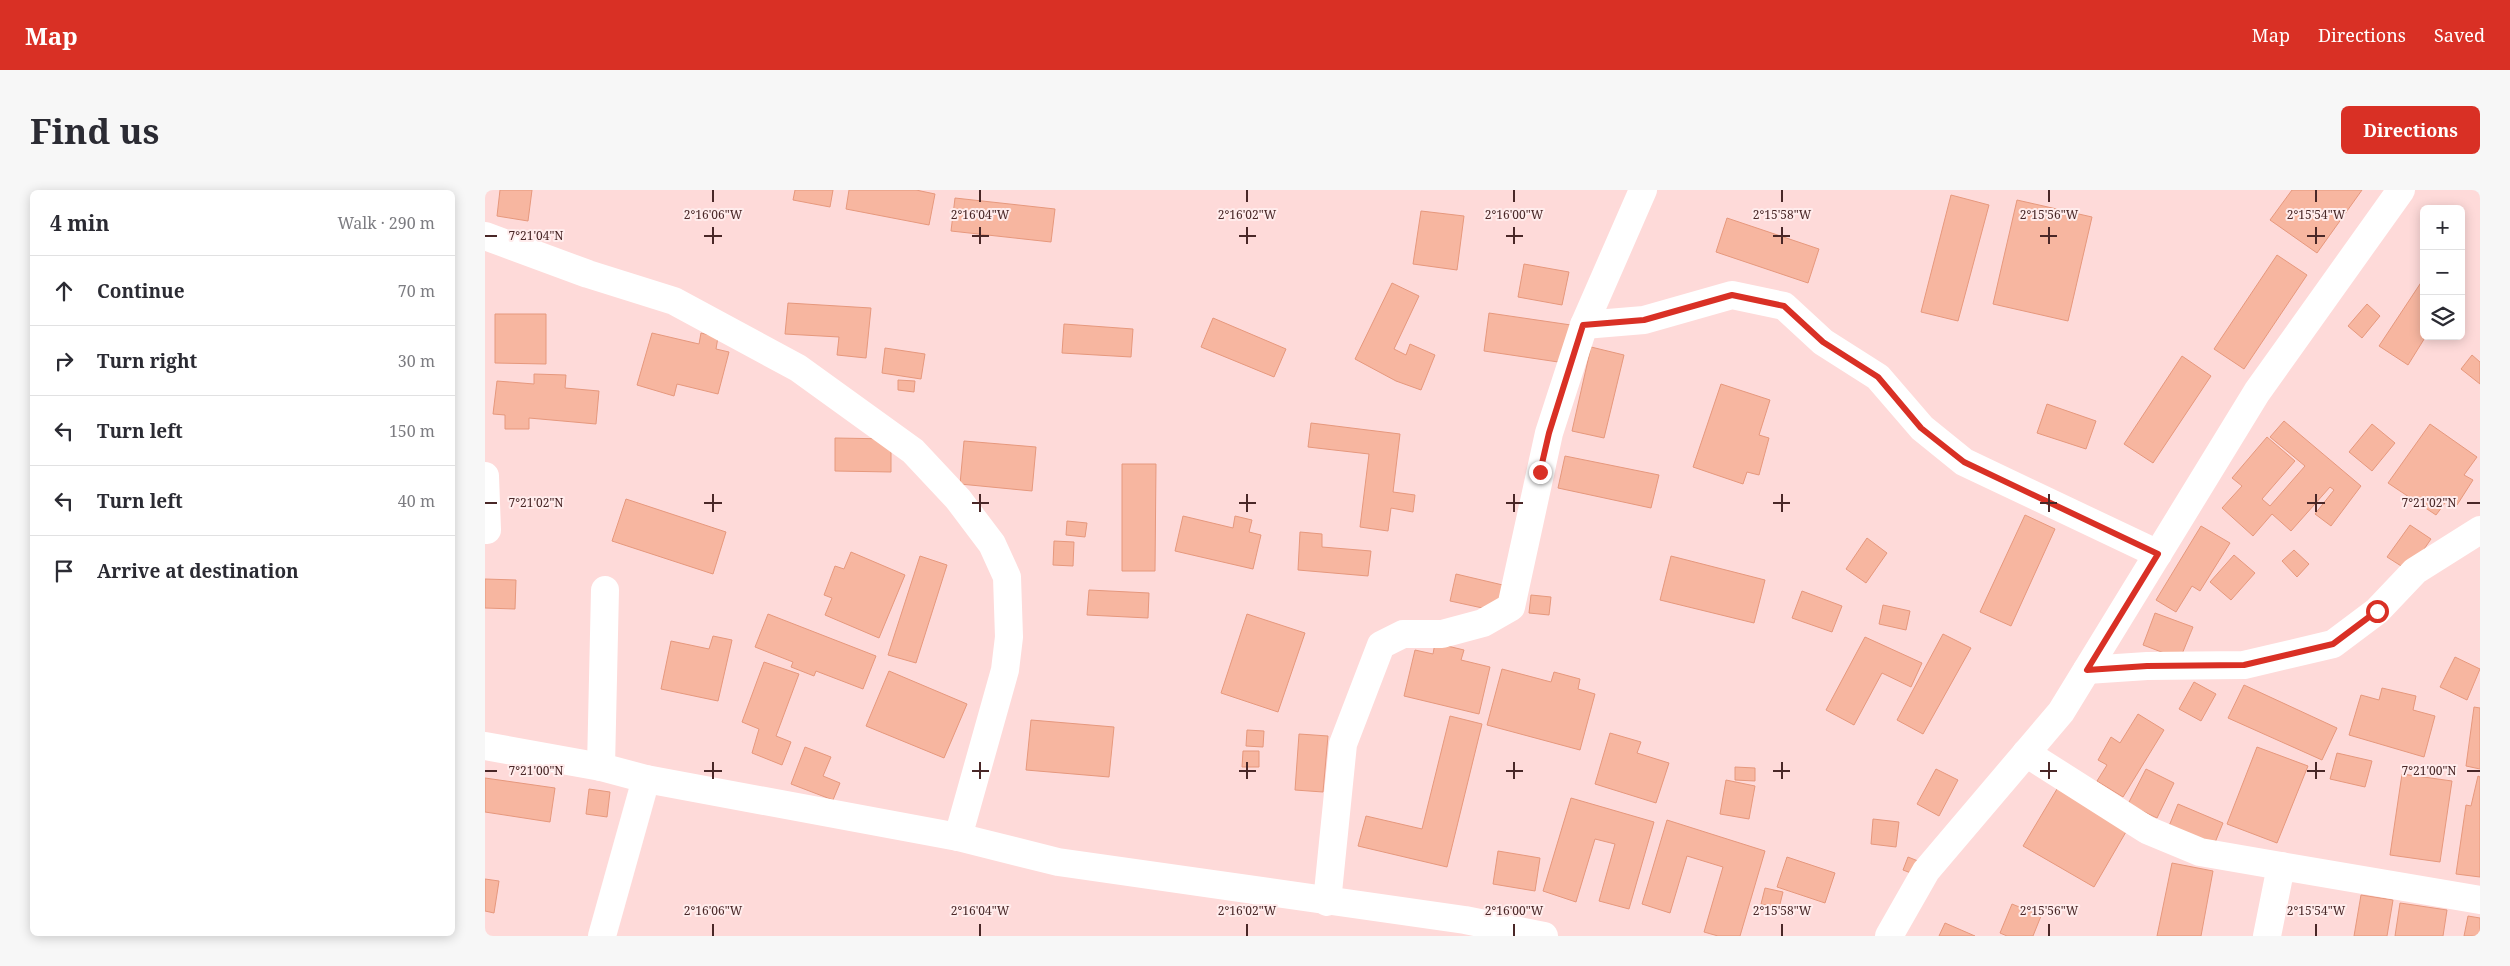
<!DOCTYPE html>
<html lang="en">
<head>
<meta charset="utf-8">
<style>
  :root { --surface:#fff; --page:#f7f7f7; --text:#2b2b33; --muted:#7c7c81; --line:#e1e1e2; --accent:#d93025 }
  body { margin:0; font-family:"Noto Serif",serif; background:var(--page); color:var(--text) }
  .controls { position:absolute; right:15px; top:15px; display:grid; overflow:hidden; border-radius:8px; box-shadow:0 2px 12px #0003 }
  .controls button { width:45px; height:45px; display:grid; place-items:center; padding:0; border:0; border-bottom:1px solid var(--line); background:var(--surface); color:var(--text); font:25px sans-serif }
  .stop { position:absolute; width:15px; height:15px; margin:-11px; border:4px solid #d93025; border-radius:50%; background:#fff }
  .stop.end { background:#d93025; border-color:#fff; box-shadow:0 1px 5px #0008 }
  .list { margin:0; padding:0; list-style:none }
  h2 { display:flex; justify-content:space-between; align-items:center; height:65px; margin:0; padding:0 20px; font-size:21px }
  h2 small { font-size:16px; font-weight:400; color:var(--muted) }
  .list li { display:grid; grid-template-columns:32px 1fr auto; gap:15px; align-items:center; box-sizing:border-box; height:70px; padding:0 20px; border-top:1px solid var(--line) }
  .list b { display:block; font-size:19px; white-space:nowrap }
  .list em { font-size:16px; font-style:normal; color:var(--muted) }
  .icon { flex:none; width:28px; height:28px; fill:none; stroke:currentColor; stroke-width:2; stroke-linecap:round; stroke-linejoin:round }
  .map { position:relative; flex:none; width:1995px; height:746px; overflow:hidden; border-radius:8px }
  header { display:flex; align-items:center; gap:30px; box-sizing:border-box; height:70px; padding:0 25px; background:var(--accent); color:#fff }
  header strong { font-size:24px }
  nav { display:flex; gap:28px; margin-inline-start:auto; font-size:18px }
  .intro { display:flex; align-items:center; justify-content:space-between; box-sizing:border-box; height:120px; padding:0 30px }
  h1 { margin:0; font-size:35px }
  .button { padding:12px 22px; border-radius:8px; background:var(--accent); color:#fff; font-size:18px; font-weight:700 }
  main { display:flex; gap:30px; padding:0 30px }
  aside { flex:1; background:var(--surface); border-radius:8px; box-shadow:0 2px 12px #0003 }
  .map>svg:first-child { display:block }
</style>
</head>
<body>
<header>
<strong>Map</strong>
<nav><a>Map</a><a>Directions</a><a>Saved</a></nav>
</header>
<div class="intro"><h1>Find us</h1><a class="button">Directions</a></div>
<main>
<aside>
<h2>4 min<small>Walk · 290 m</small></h2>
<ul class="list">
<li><svg class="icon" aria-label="ahead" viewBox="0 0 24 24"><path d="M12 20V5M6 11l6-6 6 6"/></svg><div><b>Continue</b></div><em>70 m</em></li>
<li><svg class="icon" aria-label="right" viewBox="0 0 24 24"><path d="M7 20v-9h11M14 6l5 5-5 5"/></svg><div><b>Turn right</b></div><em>30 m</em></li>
<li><svg class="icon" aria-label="left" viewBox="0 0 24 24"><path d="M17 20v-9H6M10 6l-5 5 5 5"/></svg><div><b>Turn left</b></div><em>150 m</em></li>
<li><svg class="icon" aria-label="left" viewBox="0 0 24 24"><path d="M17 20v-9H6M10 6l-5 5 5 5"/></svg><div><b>Turn left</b></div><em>40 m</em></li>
<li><svg class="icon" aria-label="arrive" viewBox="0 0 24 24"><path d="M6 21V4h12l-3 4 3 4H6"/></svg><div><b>Arrive at destination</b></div></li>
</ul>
</aside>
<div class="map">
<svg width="1995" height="746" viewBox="0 0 1995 746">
  <rect width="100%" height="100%" fill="#fedad9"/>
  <g fill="#f7b6a0" stroke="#e6987d">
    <path d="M15,0H47L43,31L12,26Z"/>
    <path d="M310,0H348L345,17L308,10Z"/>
    <path d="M364,0H431L450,4L444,35L361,19Z"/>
    <path d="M1807,0H1877L1832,63L1785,30Z"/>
    <path d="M1466,5L1504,15L1473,131L1436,122Z"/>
    <path d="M470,8L570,19L566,52L466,41Z"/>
    <path d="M1532,10L1607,27L1583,131L1508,114Z"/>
    <path d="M936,21L979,26L972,80L928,74Z"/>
    <path d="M1242,28L1334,59L1323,93L1231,62Z"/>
    <path d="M1792,65L1822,85L1759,179L1729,159Z"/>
    <path d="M1039,74L1084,82L1077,115L1033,107Z"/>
    <path d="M1939,88V146H1941L1923,175L1894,156Z"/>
    <path d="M907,93L934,106L909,159L921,165L925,154L950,165L936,200L911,191L870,169Z"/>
    <path d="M303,113L386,118L381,168L352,165L354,147L300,144Z"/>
    <path d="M1882,114L1895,126L1877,148L1863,136Z"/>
    <path d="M1004,123L1086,135L1080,173L999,161Z"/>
    <path d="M10,124H61V174L10,173Z"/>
    <path d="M728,128L801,159L789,187L716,157Z"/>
    <path d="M579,134L648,139L646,167L577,163Z"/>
    <path d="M167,143L214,154L216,143L233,147L231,159L244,162L233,204L192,194L189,206L152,195Z"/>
    <path d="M1106,157L1139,165L1119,248L1087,241Z"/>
    <path d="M400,158L440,164L436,189L397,183Z"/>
    <path d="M1987,165L1995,172V194L1976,179Z"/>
    <path d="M1697,166L1726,186L1668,273L1639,254Z"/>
    <path d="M49,184L81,185L80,198L114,201L111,234L44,228V239H20V225L8,224L12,191L49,194Z"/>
    <path d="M413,190L430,191L429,202L413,200Z"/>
    <path d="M1236,194L1285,210L1274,245L1284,248L1274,285L1262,282L1258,294L1208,277Z"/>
    <path d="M1562,214L1611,231L1601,259L1552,243Z"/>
    <path d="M1799,231L1876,296L1846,336L1830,324L1849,300L1845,297L1806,341L1787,324L1768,346L1737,318L1757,296L1747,288L1782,247L1810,271L1777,309L1785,316L1820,276L1785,247Z"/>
    <path d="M826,233L915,244L908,302L930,305L928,322L906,318L903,341L875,337L884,264L823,257Z"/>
    <path d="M1887,234L1910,253L1887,281L1864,262Z"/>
    <path d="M1945,234L1992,267L1979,285L1988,290L1972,315L1963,309L1951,325L1903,293Z"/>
    <path d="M350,248L406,249V282L350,281Z"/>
    <path d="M479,251L551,257L547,301L475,294Z"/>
    <path d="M1080,266L1174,285L1166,318L1073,298Z"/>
    <path d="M637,274H671L670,381H637Z"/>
    <path d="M141,309L241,342L228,384L127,351Z"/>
    <path d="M1540,325L1570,339L1526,436L1495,422Z"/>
    <path d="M698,326L748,338L750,326L767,330L764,342L776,345L768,379L690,361Z"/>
    <path d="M582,331L602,333L600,347L581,345Z"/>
    <path d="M1925,335L1946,349L1924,381L1902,367Z"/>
    <path d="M1716,336L1745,353L1715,401L1707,396L1691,422L1671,410Z"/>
    <path d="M815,342L837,344V357L886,361L883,386L813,380Z"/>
    <path d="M1382,348L1402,363L1381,393L1361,379Z"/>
    <path d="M569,351L589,352L588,376L568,375Z"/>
    <path d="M1809,360L1824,374L1812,387L1797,371Z"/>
    <path d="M366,362L420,385L394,448L340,425L347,408L339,405L350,376L359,379Z"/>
    <path d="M1749,365L1770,383L1746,410L1725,392Z"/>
    <path d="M435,366L462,375L431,473L403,465Z"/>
    <path d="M1186,366L1280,390L1269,433L1175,410Z"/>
    <path d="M971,384L1022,396L1016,422L965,411Z"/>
    <path d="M0,389L31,390L30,419L0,418Z"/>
    <path d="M604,400L664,403L663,428L602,425Z"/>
    <path d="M1317,401L1357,416L1347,442L1307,428Z"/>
    <path d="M1046,405L1066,407L1064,425L1044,423Z"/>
    <path d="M1398,415L1425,421L1421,440L1394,434Z"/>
    <path d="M1670,423L1708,437L1695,469L1658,455Z"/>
    <path d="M283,424L391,466L378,499L331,481L329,486L306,477L308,472L270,457Z"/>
    <path d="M762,424L820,443L793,522L736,503Z"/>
    <path d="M1458,444L1486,458L1438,544L1412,530Z"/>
    <path d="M228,446L247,450L233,511L176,499L186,451L224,459Z"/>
    <path d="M1380,447L1437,473L1426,497L1397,483L1369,535L1341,520Z"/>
    <path d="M950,453L979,460L976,470L1005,477L994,524L919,506L930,460L948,464Z"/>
    <path d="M1970,467L1995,479L1982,510L1955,497Z"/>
    <path d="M279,472L314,484L291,546L306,552L297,575L267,563L274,539L257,532Z"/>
    <path d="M1017,479L1066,492L1069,482L1095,489L1093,499L1110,504L1095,560L1002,535Z"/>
    <path d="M404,481L482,514L459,568L381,536Z"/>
    <path d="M1709,492L1731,504L1716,531L1694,519Z"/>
    <path d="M1759,495L1852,538L1837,570L1743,528Z"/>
    <path d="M1897,498L1931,506L1928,520L1950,526L1939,567L1864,545L1876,505L1894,510Z"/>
    <path d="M1989,517L1995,518V579L1981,576Z"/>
    <path d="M1653,524L1679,540L1638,607L1612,591L1622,575L1613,570L1626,547L1635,553Z"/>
    <path d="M965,526L997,534L962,677L873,656L881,626L937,639Z"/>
    <path d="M546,530L629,537L624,587L541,580Z"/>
    <path d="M762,540L779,541L778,557L761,556Z"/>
    <path d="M1125,543L1156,552L1152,563L1184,573L1171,613L1110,594Z"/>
    <path d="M814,544L843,546L838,602L810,600Z"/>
    <path d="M320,557L346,567L338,586L355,593L348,610L306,594Z"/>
    <path d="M1772,557L1823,576L1792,653L1742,634Z"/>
    <path d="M758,561H774V577H757Z"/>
    <path d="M1852,563L1887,571L1880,597L1845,589Z"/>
    <path d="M1250,577L1270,578V591L1250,590Z"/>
    <path d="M1451,579L1473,590L1454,626L1432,614Z"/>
    <path d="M1661,579L1689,593L1672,628L1643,614Z"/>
    <path d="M1917,584L1967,591L1955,672L1905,665Z"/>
    <path d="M1993,586L1995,587V687L1971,684L1981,615L1986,616Z"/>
    <path d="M0,588L70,598L65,632L0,622Z"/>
    <path d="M1241,590L1270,596L1264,629L1235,624Z"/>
    <path d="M1575,594L1645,635L1609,697L1538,656Z"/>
    <path d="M104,599L125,602L122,627L101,624Z"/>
    <path d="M1086,608L1169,632L1144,719L1114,711L1130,654L1110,649L1091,712L1058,701Z"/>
    <path d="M1693,614L1738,633L1729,655L1684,636Z"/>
    <path d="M1388,629L1414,632L1411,657L1386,654Z"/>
    <path d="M1182,630L1280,661L1255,746H1233L1219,742L1238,677L1202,666L1185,723L1157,714Z"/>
    <path d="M1013,661L1055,668L1050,701L1008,694Z"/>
    <path d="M1302,667L1350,683L1340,713L1292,697Z"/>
    <path d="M1423,667L1438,673L1434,686L1418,680Z"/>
    <path d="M1687,673L1728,681L1716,746H1672Z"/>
    <path d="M0,689L14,691L9,723L0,721Z"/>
    <path d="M1280,698L1298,702L1294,718L1276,714Z"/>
    <path d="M1876,705L1908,710L1902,746H1869Z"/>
    <path d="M1915,713L1962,720L1958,746H1910Z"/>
    <path d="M1527,714L1556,726L1548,746H1522L1515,743Z"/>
    <path d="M1983,726L1995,728V746H1979Z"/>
    <path d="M1460,733L1490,746H1454Z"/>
  </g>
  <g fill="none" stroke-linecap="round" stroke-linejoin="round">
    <g stroke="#fff" stroke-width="28">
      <path d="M0,46L103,84L189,111L313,178L428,261L473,309L507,354L522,387L524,447L520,480L473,647"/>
      <path d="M1099,135L1159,130L1247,105L1299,116L1338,152L1393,187L1437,238L1479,272L1673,364"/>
      <path d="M0,286L2,340"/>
      <path d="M1602,480L1662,476L1759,475L1848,454L1892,421L1930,381L1995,340"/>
      <path d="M0,556L116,577L161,589L473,647L573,672L980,730L1059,746"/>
      <path d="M1541,563L1662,640L1715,662L1796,676"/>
      <path d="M116,577L120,400"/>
      <path d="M842,712L858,554L896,455L918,444H957L998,433L1026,417L1064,243L1099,135L1158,0"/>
      <path d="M117,746L161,589"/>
      <path d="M1404,746L1441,681L1576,522L1772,202L1916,0"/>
      <path d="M1782,746L1796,676L1995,710"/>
    </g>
  </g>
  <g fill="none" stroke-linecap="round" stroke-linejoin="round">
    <path stroke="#d93025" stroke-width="6" d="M1055,282L1064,243L1098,135L1159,130L1247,105L1299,116L1338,152L1393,187L1436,238L1479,272L1673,364L1602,480L1662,476L1759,475L1848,454L1892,421"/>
  </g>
  <path fill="none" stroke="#492727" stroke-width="2" d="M228,0V12M495,0V12M762,0V12M1029,0V12M1297,0V12M1564,0V12M1831,0V12M228,37V54M495,37V54M762,37V54M1029,37V54M1297,37V54M1564,37V54M1831,37V54M0,46H12M219,46H237M487,46H504M754,46H771M1021,46H1038M1288,46H1305M1555,46H1572M1822,46H1840M228,304V322M495,304V322M762,304V322M1029,304V322M1297,304V322M1564,304V322M1831,304V322M0,313H12M219,313H237M487,313H504M754,313H771M1021,313H1038M1288,313H1305M1555,313H1572M1822,313H1840M1982,313H1995M228,572V589M495,572V589M762,572V589M1029,572V589M1297,572V589M1564,572V589M1831,572V589M0,581H12M219,581H237M487,581H504M754,581H771M1021,581H1038M1288,581H1305M1555,581H1572M1822,581H1840M1982,581H1995M228,734V746M495,734V746M762,734V746M1029,734V746M1297,734V746M1564,734V746M1831,734V746"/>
  <g font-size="12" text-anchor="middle" fill="#492727" stroke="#ffecec" stroke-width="4" stroke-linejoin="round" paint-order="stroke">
    <text x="228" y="29">2°16'06"W</text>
    <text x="495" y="29">2°16'04"W</text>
    <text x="762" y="29">2°16'02"W</text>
    <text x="1029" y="29">2°16'00"W</text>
    <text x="1297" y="29">2°15'58"W</text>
    <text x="1564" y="29">2°15'56"W</text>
    <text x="1831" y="29">2°15'54"W</text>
    <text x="51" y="50">7°21'04"N</text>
    <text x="51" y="317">7°21'02"N</text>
    <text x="1944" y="317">7°21'02"N</text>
    <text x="51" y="585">7°21'00"N</text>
    <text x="1944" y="585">7°21'00"N</text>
    <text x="228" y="725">2°16'06"W</text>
    <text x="495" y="725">2°16'04"W</text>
    <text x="762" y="725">2°16'02"W</text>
    <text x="1029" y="725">2°16'00"W</text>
    <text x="1297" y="725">2°15'58"W</text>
    <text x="1564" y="725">2°15'56"W</text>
    <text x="1831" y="725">2°15'54"W</text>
  </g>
</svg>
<div class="controls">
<button>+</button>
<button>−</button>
<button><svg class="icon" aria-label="layers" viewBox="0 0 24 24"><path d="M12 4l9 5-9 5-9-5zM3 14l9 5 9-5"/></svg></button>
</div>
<div class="stop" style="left:1892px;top:421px"></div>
<div class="stop end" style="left:1055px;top:282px"></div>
</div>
</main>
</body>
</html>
